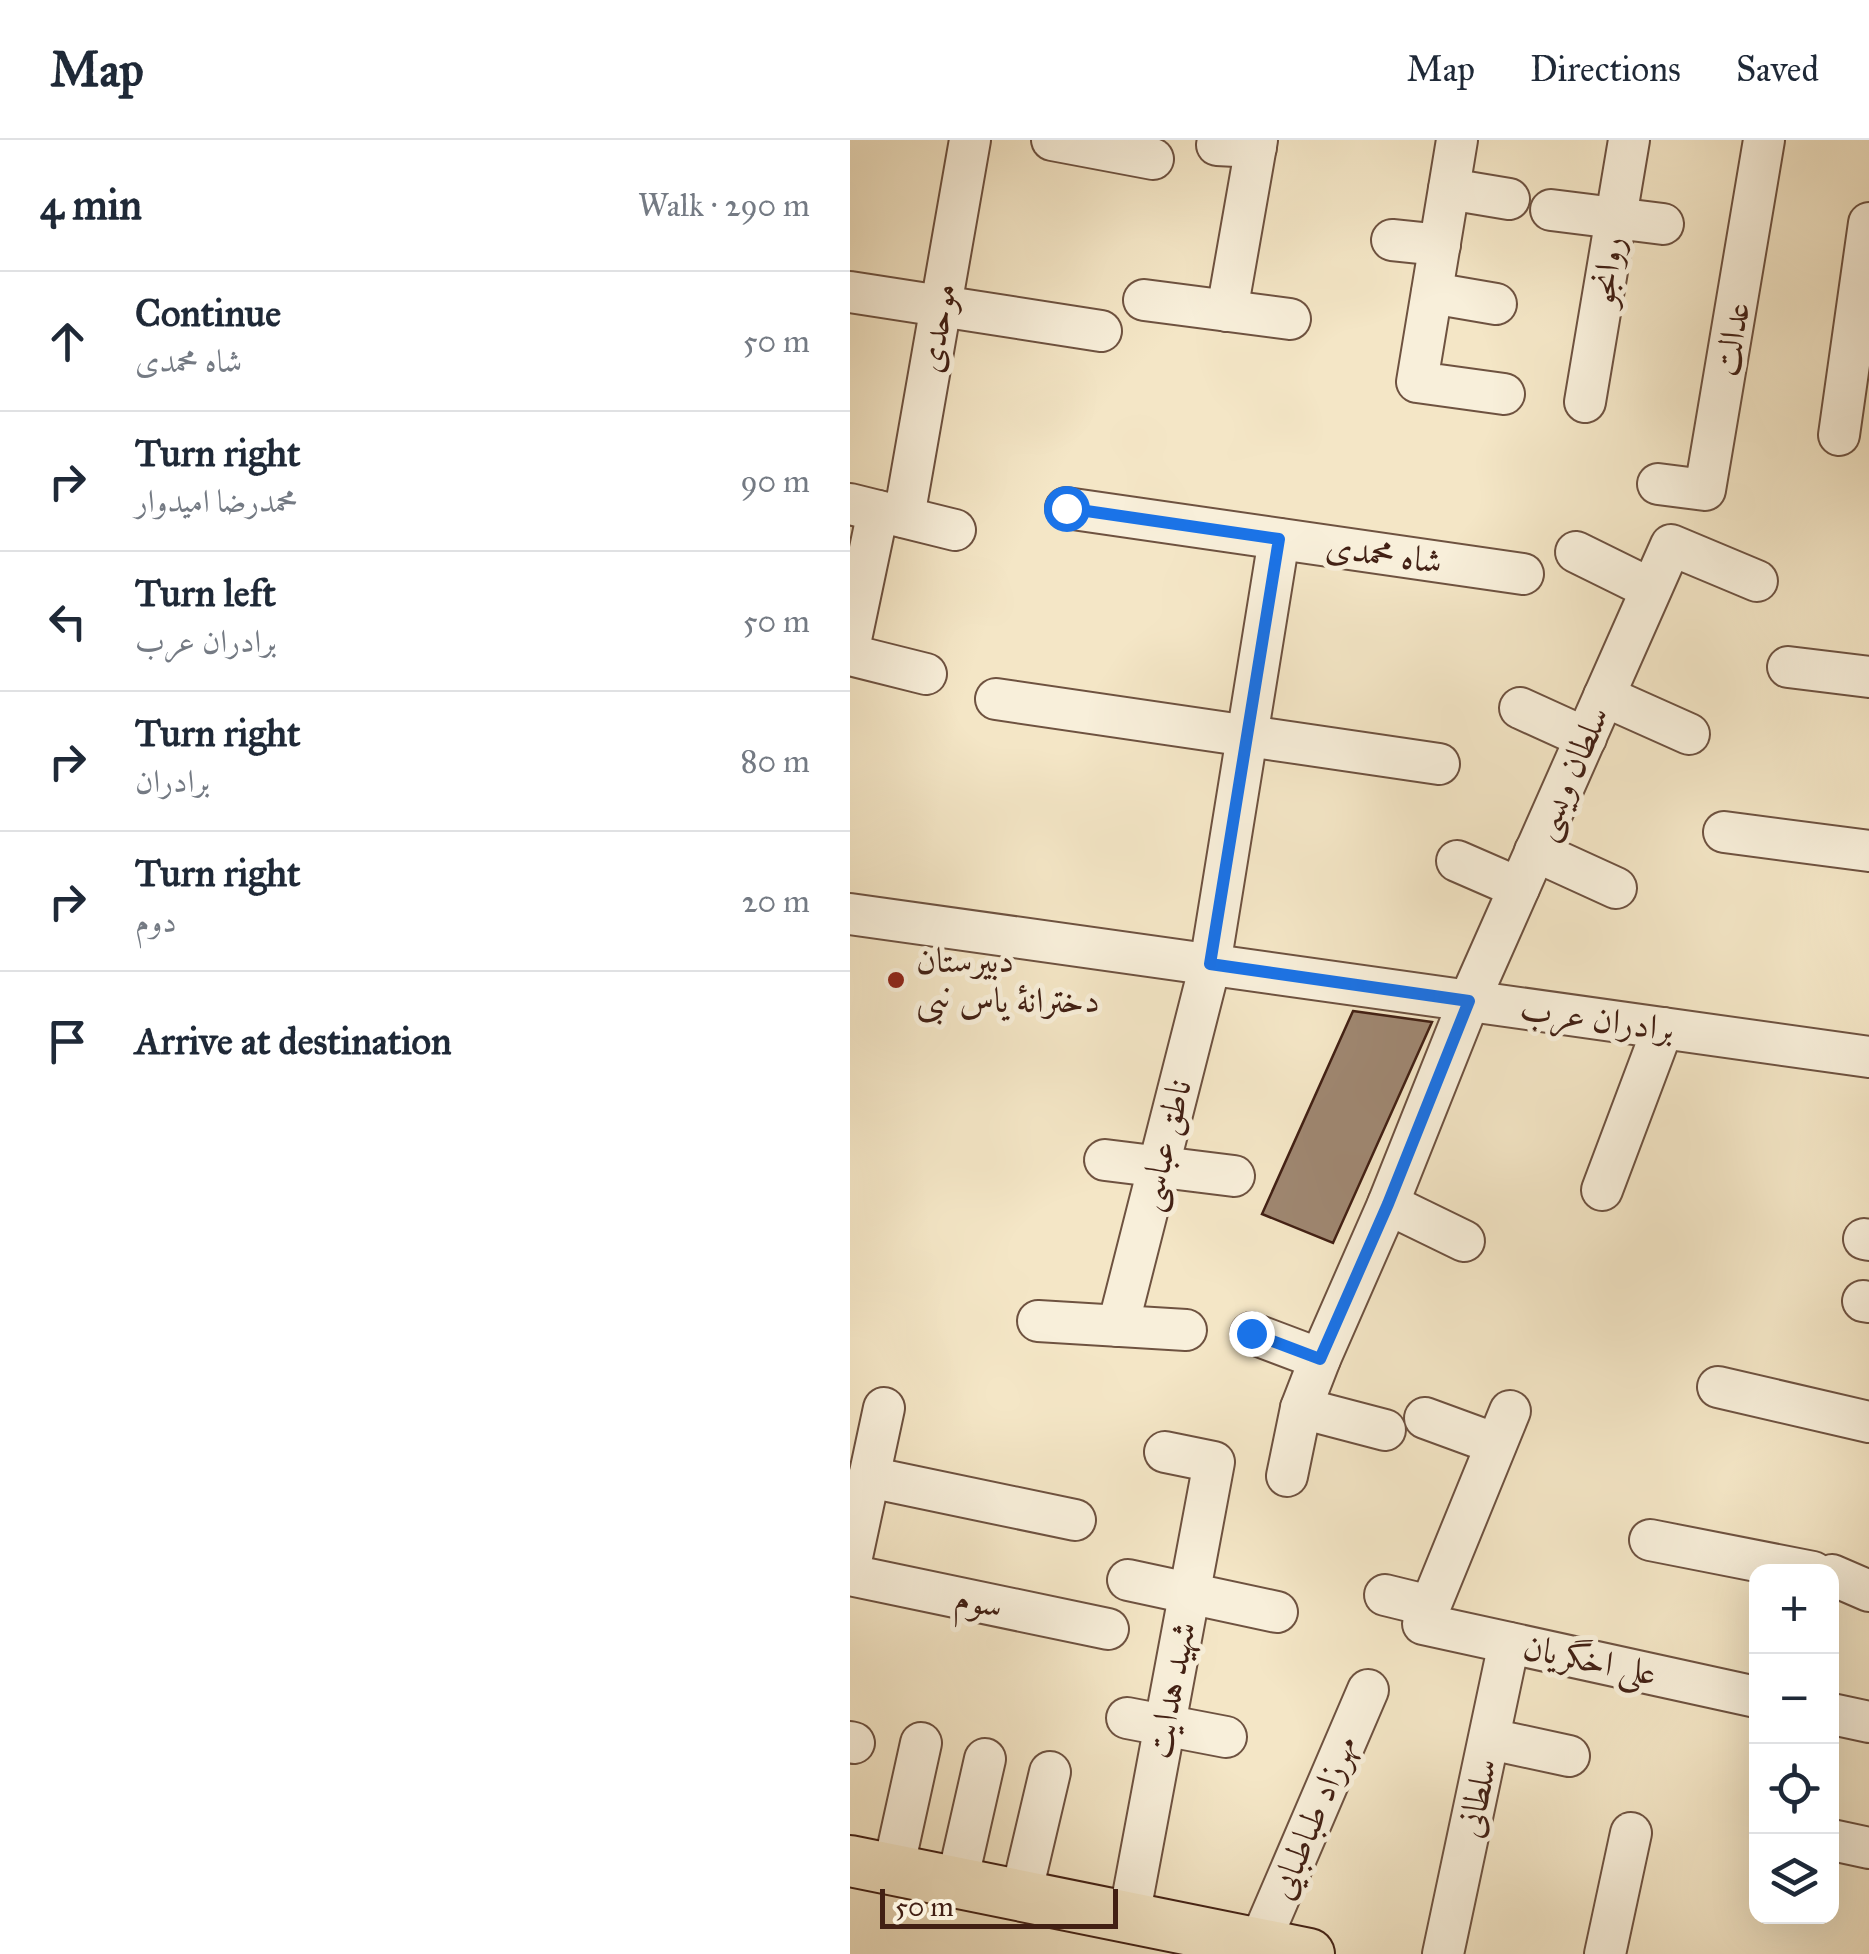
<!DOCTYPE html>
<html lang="en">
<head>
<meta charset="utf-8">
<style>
  :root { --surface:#fff; --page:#f2f2f3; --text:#1f2937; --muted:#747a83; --line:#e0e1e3 }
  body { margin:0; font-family:"IM FELL Great Primer",Amiri,serif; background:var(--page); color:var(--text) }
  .controls { position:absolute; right:30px; bottom:30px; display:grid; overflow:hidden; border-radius:20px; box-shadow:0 10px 40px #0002 }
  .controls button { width:90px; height:90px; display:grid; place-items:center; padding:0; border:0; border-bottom:2px solid var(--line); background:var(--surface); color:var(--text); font:50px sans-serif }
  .scale { position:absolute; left:30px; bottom:25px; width:238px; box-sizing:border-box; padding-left:10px; border:5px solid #422014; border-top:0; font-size:28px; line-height:35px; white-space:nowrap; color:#422014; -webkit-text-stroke:8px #f8efda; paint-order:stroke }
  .stop { position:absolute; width:30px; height:30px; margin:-22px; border:8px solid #1a73e8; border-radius:50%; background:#fff }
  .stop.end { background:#1a73e8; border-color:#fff; box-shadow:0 2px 10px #0008 }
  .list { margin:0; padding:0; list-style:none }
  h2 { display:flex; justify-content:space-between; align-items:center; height:130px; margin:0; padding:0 40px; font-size:42px }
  h2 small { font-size:32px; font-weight:400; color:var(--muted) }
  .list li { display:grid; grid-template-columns:65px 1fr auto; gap:30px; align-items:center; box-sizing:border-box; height:140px; padding:0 40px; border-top:2px solid var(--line) }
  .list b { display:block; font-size:38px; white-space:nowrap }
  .list p { margin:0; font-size:32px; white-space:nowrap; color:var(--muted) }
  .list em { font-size:32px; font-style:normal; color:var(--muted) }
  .icon { flex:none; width:55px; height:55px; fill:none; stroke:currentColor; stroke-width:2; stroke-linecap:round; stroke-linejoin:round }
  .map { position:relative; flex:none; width:1019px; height:1814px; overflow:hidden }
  header { display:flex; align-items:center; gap:60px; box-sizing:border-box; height:140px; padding:0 50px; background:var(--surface); border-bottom:2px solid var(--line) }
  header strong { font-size:48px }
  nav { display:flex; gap:55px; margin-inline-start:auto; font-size:35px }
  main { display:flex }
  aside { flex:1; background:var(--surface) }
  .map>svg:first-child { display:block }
</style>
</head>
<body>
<header>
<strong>Map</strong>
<nav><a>Map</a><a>Directions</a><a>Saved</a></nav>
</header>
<main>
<aside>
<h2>4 min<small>Walk · 290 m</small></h2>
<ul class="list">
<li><svg class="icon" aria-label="ahead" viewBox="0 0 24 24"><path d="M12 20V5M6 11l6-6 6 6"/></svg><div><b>Continue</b><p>شاه محمدی</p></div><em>50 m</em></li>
<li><svg class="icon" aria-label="right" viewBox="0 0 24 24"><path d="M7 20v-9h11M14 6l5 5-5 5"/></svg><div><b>Turn right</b><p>محمدرضا امیدوار</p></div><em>90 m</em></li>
<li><svg class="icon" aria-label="left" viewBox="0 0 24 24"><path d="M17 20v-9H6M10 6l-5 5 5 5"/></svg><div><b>Turn left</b><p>برادران عرب</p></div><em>50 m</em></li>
<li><svg class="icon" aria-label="right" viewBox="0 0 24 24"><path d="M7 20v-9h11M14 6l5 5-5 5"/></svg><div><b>Turn right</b><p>برادران</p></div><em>80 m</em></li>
<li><svg class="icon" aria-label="right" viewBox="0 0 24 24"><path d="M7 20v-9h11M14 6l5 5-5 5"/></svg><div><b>Turn right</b><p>دوم</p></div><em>20 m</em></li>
<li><svg class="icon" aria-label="arrive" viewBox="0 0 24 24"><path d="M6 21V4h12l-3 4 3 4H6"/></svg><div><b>Arrive at destination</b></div></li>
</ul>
</aside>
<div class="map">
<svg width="1019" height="1814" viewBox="0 0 1019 1814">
  <rect width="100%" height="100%" fill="#f4e6c6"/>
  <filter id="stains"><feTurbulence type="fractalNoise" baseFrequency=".002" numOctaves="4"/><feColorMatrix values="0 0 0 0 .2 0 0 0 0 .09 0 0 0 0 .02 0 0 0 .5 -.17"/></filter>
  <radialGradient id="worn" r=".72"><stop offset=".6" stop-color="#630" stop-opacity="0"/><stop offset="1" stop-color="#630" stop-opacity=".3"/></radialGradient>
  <path fill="#9f8771" stroke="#422014" stroke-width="2.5" d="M503,871L582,882L483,1103L412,1074Z"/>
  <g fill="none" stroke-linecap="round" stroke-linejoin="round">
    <defs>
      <g id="minor">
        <path d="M202,0L303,19"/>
        <path d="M607,0L567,242L654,254"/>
        <path d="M367,5L406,7"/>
        <path d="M599,49L659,59"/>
        <path d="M701,70L813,84"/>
        <path d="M542,100L590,105"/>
        <path d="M0,152L251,191"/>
        <path d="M582,153L646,164"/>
        <path d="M294,160L440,179"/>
        <path d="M377,171L407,0"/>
        <path d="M735,262L779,0"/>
        <path d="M989,295L1019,83"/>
        <path d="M808,344L855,350L914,0"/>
        <path d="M0,364L105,390"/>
        <path d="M216,368L673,434"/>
        <path d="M54,377L120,0"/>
        <path d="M726,412L801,449"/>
        <path d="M0,504L28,371"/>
        <path d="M0,515L76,534"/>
        <path d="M938,527L1019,537"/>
        <path d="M754,556L839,594"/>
        <path d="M146,559L589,624"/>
        <path d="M670,568L736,598"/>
        <path d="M874,692L1019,711"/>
        <path d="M685,711L766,748"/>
        <path d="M607,721L669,748"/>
        <path d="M0,774L1019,917"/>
        <path d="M255,1020L384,1036"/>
        <path d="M752,1050L813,888"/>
        <path d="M538,1064L614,1101"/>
        <path d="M1014,1099L1019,1100"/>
        <path d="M1013,1161L1019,1162"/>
        <path d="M188,1181L336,1190"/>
        <path d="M268,1186L360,825L429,399"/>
        <path d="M401,1193L470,1219"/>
        <path d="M868,1247L1019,1282"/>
        <path d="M451,1268L535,1290"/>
        <path d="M660,1271L573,1484L906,1557"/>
        <path d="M575,1278L646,1304"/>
        <path d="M437,1336L451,1268L470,1219L538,1064L619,861L821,405L907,441"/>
        <path d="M19,1337L225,1380"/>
        <path d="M800,1400L963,1432"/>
        <path d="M0,1426L34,1268"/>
        <path d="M0,1435L258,1489"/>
        <path d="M982,1435L1019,1451"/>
        <path d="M278,1440L427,1472"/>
        <path d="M535,1455L580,1466"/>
        <path d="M982,1574L1019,1582"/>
        <path d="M277,1578L376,1597"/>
        <path d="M640,1599L719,1616"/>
        <path d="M0,1602L4,1603"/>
        <path d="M982,1700L1019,1708"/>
        <path d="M43,1730L71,1603"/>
        <path d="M107,1742L135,1619"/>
        <path d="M171,1755L200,1632"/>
        <path d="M279,1777L364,1322L315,1312"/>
        <path d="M409,1804L518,1550"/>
        <path d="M593,1814L659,1503"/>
        <path d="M755,1814L781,1693"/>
      </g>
      <path id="major" d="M0,1721L459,1814"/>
    </defs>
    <use href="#minor" stroke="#6e5240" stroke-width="44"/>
    <use href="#major" stroke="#422014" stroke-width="54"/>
    <use href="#minor" stroke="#f8efda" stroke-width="40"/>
    <use href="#major" stroke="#f4e6c6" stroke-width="50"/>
  </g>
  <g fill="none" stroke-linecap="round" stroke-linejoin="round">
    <path stroke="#1a73e8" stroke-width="12" d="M216,368L429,399L360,824L619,861L538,1064L470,1219L401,1193"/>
  </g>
  <circle fill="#8f2418" stroke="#f8efda" stroke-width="4" cx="46" cy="840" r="10"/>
  <g text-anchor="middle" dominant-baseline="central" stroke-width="10" stroke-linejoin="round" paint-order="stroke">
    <g font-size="35" fill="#422014" stroke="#f8efda">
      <text transform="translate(757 131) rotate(-81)">روانجو</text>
      <text transform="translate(87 188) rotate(-80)">موحدی</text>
      <text transform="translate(882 199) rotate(-80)">عدالت</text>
      <text transform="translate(534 414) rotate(8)">شاه محمدی</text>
      <text transform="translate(720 633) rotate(-66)">سلطان ویسی</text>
      <text transform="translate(747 879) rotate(8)">برادران عرب</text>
      <text transform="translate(314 1005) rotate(-76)">ناطق عباسی</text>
      <text transform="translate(129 1462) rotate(12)">سوم</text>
      <text transform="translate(740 1520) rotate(12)">علی اخگریان</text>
      <text transform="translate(321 1550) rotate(-79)">شهید هدایت</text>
      <text transform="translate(627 1658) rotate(-78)">سلطانی</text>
      <text transform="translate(463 1677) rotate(-67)">مهرزاد طباطبایی</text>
    </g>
    <g font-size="35" fill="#422014" stroke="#f8efda" text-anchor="start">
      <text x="66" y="820">دبیرستان<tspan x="66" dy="40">دخترانهٔ یاس نبی</tspan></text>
    </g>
  </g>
  <rect width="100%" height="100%" filter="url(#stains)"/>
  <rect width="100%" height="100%" fill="url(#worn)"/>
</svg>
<div class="controls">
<button>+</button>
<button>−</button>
<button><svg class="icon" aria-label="locate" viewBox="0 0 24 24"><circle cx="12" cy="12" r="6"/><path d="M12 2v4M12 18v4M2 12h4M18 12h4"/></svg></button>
<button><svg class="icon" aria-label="layers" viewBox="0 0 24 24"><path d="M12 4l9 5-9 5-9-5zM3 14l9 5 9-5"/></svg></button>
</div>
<div class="scale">50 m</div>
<div class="stop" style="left:216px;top:368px"></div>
<div class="stop end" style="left:401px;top:1193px"></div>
</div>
</main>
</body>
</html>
